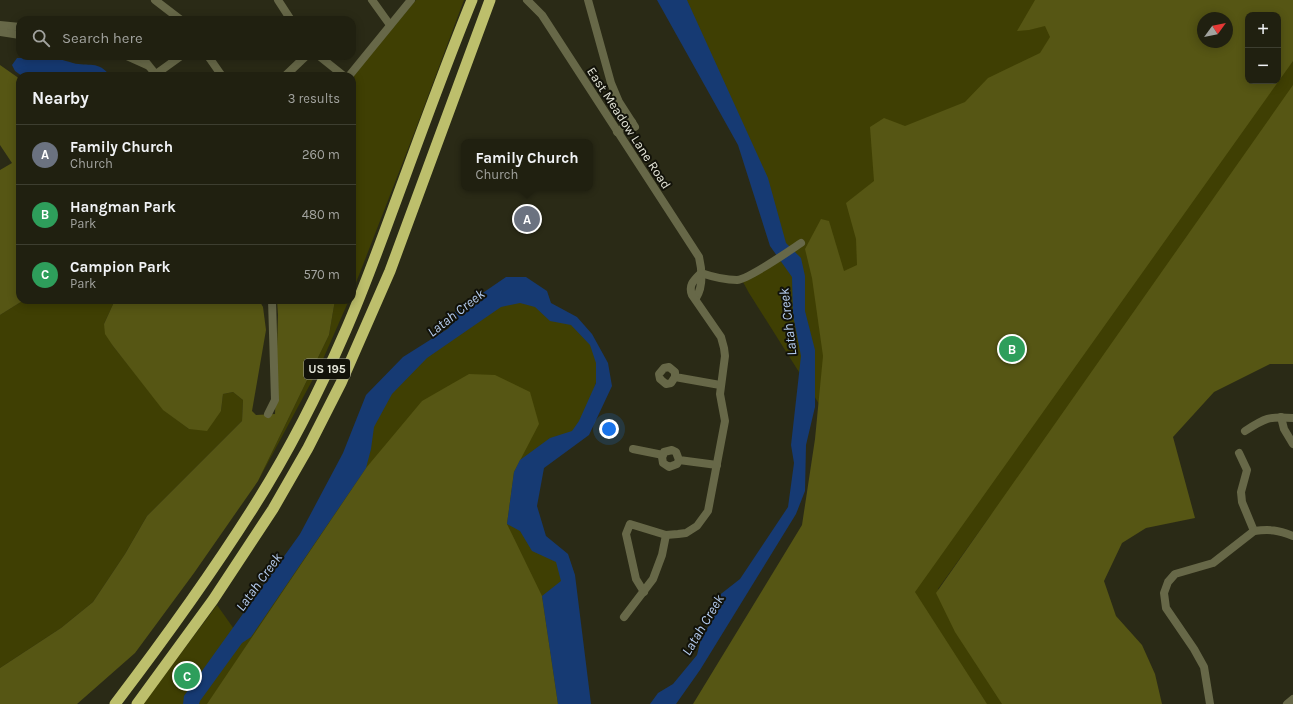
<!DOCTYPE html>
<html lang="en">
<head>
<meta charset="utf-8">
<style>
  :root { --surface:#202010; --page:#2d2d1e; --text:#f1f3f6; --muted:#a2a39f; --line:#3d3e30; --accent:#8eb9fc }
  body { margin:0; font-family:Karla,sans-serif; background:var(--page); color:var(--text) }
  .controls { position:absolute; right:12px; top:12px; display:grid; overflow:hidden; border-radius:8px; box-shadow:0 2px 10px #0003 }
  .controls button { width:36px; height:36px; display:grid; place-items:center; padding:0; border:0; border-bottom:1px solid var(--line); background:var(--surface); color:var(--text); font:20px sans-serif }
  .compass { position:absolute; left:1197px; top:12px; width:36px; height:36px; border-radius:50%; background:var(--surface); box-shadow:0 2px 10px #0003; rotate:57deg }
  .you { position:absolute; left:609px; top:429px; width:14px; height:14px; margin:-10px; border:3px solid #fff; border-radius:50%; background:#1a73e8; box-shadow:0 0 0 6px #1a73e833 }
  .badge { display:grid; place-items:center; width:26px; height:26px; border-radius:50%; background:var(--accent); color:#fff; font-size:13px; font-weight:700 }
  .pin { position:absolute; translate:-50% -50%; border:2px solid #fff; box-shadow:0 1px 4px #0006 }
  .popup { position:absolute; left:461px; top:139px; width:132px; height:52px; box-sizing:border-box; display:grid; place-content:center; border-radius:8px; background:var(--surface); filter:drop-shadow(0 1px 3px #0005); font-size:13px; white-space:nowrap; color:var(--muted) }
  .popup b { font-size:15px; color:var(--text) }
  .popup::after { content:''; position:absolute; left:50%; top:100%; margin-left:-8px; border:8px solid transparent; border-top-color:var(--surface) }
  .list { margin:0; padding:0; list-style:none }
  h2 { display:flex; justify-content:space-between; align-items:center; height:52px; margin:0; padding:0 16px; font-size:17px }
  h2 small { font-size:13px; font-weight:400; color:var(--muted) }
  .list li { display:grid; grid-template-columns:26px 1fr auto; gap:12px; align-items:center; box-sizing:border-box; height:60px; padding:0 16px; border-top:1px solid var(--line) }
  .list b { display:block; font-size:15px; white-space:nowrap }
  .list p { margin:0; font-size:13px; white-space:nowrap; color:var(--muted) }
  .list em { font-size:13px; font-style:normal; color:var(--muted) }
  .icon { flex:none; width:22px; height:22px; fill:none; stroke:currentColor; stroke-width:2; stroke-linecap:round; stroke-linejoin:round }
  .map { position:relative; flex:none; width:1293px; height:704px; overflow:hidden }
  .search { position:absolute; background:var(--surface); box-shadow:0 2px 10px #0003; left:16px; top:16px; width:340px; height:44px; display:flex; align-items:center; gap:10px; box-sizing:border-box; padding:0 14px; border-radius:12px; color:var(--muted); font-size:15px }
  .panel { position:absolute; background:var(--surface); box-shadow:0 2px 10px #0003; left:16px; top:72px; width:340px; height:232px; border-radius:12px }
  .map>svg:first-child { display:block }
</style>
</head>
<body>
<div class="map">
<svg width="1293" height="704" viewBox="0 0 1293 704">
  <rect width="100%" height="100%" fill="#2a2a16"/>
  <g fill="#3f3f03" fill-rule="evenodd">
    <path d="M416,0H464L415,131L352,293V77Z"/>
    <path d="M670,0H1293V313L991,515L938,589L1015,704H699L917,559L749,293L743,282L785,258L761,184ZM1248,15H1278V81H1248ZM1203,18H1227V42H1203Z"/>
    <path d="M520,293L575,321L591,339L602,363L580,434L551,449L521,507L561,557L575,704H143L217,605L239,636L309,537L365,424L410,364Z"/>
    <path d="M24,300H115L104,324L113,346L164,410L189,429L221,411L223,394L233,392L243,400L242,421L147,516L125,554L93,602L61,628L0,668V315Z"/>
    <path d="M335,300H349L320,366L258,481L329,335Z"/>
  </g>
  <g fill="#565614" fill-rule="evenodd">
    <path d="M1035,0H1293V61L915,592L987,704H693L802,525L815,439L823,356L812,278L805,249L821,219L829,221L844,271L857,265L856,239L846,203L874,181L870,127L884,118L905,126L965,102L988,78L1040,53L1050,37L1045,26L1029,30L1017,31ZM1248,15H1278V81H1248ZM1203,18H1227V42H1203Z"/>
    <path d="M0,65L20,79V300H24L0,315V170L12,163L0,145Z"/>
    <path d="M1293,85V364H1270L1214,392L1173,437L1195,518L1146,528L1122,543L1104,581L1116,616L1142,645L1155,674L1162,704H1002L955,632L936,593Z"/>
    <path d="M115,300H259L263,307L266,330L252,411L256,415L275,414L278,315L277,300H335L329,335L258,481L194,573L135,653L77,704H0V668L61,628L93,602L125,554L147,516L242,421L243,400L233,392L223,394L221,411L207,431L189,429L163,410L113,346L105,334L104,324Z"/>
    <path d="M469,374L495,375L530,392L539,424L514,472L507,524L542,596L558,704H207L366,468L422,401Z"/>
  </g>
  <g fill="#163a73">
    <path d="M657,0H687L768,178L786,243L801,258L805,276V311L815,350V407L806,445L805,491L796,514L700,670L676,704H650L658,693L673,684L697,655L701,639L714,617L717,597L740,579L788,507L794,463L791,445L801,356L793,315L792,277L770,246L738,145Z"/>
    <path d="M42,56C53,56 62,60 73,63C88,67 99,60 110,76H22L15,71L12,65L17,58H34Z"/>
    <path d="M506,277H526L547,291L551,303L577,317L592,334L608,363L612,386L589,435L544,468L537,506L546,536L568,554L575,575L591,704H558L542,596L561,581L556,562L532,551L520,531L507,524L514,472L520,460L550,438L572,431L579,421L596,383V363L590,345L571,325L550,321L535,307L520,303L501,307L427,358L392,394L374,427L371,449L366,468L251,637L242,643L200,701L199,704H183L184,696L300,534L343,453L366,395L403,357L449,328L455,312Z"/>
  </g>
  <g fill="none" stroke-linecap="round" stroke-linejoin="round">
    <g stroke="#676848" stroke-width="8">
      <path d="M155,0L181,20"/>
      <path d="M278,0L291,20"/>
      <path d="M372,0L390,25"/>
      <path d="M527,0L542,15L699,257C702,270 703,287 696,298"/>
      <path d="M588,0L611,83L619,102L635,127"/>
      <path d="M0,25L20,27"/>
      <path d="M0,32L20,35"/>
      <path d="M127,56L147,65"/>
      <path d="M141,56L157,76"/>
      <path d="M208,56L222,76"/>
      <path d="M319,56L344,76"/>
      <path d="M156,74L181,56"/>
      <path d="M285,76L306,56"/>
      <path d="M349,76L411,0"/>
      <path d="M617,132L632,122"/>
      <path d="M701,273C713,277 725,280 737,280C749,279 789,251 801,243"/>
      <path d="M675,377L671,383L666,384L660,379L659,374L664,368L669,367L675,372V377L720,385"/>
      <path d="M268,414L275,400L272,300"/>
      <path d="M1281,417L1284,429L1293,444"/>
      <path d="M1245,431C1265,418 1269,416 1293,418"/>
      <path d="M633,449L663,455"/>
      <path d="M1239,453L1247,470L1241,492L1242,502L1254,531"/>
      <path d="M679,460L677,464L669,467L663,463L662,457L664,452L672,450L676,452L679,460L717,465"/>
      <path d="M1254,531C1270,529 1278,530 1293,536"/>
      <path d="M644,592L636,579L626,534L630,524L666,535L678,534L686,533L697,526L708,511L725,421L720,394L725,356L724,348L721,337L692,295C688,285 694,280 701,273"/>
      <path d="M624,617L653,579L662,555L666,535"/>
      <path d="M1210,704L1204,667L1194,649L1166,608L1164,593L1168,582L1175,574L1213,563L1254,531"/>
      <path d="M1287,704L1293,699"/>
    </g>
    <g stroke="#bdbf6c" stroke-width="11">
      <path d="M115,704C163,641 210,576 253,508C288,453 319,392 345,332C367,282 385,230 404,179C426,119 448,59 472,0"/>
      <path d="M137,704L213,600L273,509L308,448L341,383L390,271L490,0"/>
    </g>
  </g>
  <g text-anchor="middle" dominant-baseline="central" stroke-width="4" stroke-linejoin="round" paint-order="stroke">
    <rect fill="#121209" stroke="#a5a69a" stroke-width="1" x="304" y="359" width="46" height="20" rx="3"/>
    <g font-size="12" font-weight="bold" fill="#e4e5d8">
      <text x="327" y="369">US 195</text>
    </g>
    <g font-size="13" fill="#e4e5d8" stroke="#121209">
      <text transform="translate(629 128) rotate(57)">East Meadow Lane Road</text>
    </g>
    <g font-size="14" font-style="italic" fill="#b4cbee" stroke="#121209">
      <text transform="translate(456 313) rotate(-38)">Latah Creek</text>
      <text transform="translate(788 322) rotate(-97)">Latah Creek</text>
      <text transform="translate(259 582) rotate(-54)">Latah Creek</text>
      <text transform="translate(703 625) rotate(-59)">Latah Creek</text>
    </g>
  </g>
</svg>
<div class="controls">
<button>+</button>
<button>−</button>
</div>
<svg class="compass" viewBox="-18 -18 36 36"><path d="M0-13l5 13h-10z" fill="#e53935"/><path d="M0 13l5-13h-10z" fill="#a2a39f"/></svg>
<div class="you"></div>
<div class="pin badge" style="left:527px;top:219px;background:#6b7280">A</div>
<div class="popup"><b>Family Church</b>Church</div>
<div class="pin badge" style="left:1012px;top:349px;background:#2e9e5b">B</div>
<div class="pin badge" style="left:187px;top:676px;background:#2e9e5b">C</div>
<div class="search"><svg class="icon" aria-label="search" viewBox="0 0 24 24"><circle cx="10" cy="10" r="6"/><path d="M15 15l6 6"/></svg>Search here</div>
<section class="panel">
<h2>Nearby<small>3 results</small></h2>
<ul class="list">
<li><span class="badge" style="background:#6b7280">A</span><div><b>Family Church</b><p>Church</p></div><em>260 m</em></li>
<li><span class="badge" style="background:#2e9e5b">B</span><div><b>Hangman Park</b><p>Park</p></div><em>480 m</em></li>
<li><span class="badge" style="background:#2e9e5b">C</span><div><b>Campion Park</b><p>Park</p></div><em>570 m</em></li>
</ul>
</section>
</div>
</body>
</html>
